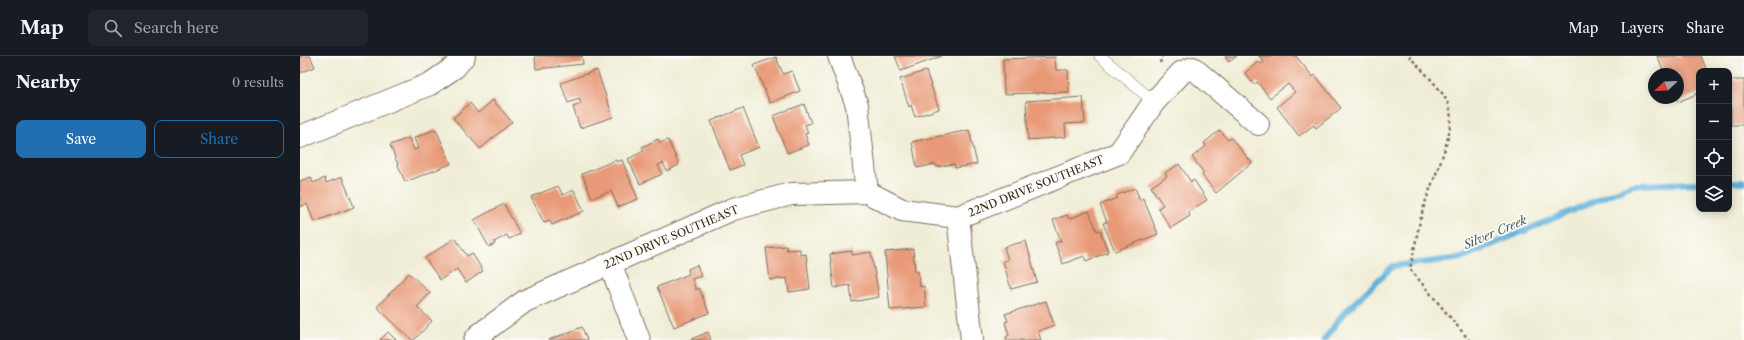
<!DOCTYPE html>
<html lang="en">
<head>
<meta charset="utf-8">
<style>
  :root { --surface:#171b24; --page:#20242c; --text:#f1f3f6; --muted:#9ea1a6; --line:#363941; --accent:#1f6fb2 }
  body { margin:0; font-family:"Libre Caslon Text",serif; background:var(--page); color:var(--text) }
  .controls { position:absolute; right:12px; top:12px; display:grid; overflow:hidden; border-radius:8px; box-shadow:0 2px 10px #0003 }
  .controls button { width:36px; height:36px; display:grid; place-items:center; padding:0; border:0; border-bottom:1px solid var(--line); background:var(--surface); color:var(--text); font:20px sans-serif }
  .compass { position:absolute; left:1348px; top:12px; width:36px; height:36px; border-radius:50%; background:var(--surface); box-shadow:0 2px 10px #0003; rotate:247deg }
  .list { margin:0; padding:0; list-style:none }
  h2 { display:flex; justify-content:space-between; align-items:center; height:52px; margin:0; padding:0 16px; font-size:17px }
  h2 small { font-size:13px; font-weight:400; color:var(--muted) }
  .actions { display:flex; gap:8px; padding:12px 16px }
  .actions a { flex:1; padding:9px 0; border:1px solid var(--accent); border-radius:8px; text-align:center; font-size:14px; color:var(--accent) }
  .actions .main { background:var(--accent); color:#fff }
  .icon { flex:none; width:22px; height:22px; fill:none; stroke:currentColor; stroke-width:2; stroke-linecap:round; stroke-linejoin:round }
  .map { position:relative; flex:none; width:1444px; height:284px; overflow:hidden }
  header { display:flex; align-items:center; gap:24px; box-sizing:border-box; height:56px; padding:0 20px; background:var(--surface); border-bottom:1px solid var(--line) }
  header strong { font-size:19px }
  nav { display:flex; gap:22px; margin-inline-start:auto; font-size:14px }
  .search { width:280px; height:36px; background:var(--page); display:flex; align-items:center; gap:10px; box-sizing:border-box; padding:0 14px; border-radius:8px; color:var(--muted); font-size:15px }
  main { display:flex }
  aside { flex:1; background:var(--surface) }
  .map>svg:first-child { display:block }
</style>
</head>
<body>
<header>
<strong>Map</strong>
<div class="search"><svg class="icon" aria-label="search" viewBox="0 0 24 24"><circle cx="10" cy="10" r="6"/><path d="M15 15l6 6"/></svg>Search here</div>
<nav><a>Map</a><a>Layers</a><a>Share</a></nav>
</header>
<main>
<aside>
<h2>Nearby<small>0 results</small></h2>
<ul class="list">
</ul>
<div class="actions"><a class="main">Save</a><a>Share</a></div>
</aside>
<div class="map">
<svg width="1444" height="284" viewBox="0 0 1444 284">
  <rect width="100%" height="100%" fill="#fdfcf7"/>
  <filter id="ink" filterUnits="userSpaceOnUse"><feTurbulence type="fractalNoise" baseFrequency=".025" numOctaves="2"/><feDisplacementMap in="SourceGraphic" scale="8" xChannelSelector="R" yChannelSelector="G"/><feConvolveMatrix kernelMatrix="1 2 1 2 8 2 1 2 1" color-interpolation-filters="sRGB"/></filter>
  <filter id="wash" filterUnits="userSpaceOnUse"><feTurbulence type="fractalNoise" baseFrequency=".012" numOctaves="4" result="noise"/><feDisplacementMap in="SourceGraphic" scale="16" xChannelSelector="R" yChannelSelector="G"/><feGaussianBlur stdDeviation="0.9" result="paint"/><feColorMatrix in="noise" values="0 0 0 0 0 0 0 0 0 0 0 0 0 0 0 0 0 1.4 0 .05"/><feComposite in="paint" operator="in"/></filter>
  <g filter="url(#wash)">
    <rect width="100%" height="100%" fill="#f0edd6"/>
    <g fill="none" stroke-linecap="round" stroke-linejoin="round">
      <g stroke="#60b2db" stroke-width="6">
        <path d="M1429,126H1444"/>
        <path d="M1024,284L1043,258L1093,210L1161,202L1332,129L1399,127"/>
      </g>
    </g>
    <g id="blocks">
      <g fill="#e89977">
        <path d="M0,0H10L15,11L0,17Z"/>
        <path d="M235,0H282L283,8L236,13Z"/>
        <path d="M595,0H642L601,15Z"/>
        <path d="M925,0H937L929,6Z"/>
        <path d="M959,0H996L1013,21L1015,19L1041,52L1016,72L1014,69L999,80L977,51L995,36L988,28L970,42L957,26L954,29L945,17L959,5L961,8L964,6Z"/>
        <path d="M1357,0H1401L1407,15H1399V37L1378,46L1376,42H1378V18H1365Z"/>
        <path d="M476,1L483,18L492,15L500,35L470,47L454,9Z"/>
        <path d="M755,1L756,14H768L769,36L704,38L703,3Z"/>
        <path d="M297,14L313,61L280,72L273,51L281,48L279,43L268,47L261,27Z"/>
        <path d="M626,15L639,53L615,61L611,49L609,51L600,23Z"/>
        <rect x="1431" y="24" width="13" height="45"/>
        <path d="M783,41L785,67L765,68L766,81L728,84L726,45Z"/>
        <path d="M193,44L212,66L180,93L153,62L170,47L178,57Z"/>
        <path d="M504,48L511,67L505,69L508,77L505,78L509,89L487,97L473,60Z"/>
        <path d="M443,52L459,91L439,99L443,109L430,114L411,65Z"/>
        <path d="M136,73L151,108L105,126L90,89L109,82L114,94L118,92L114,82Z"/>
        <path d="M669,74L677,108L655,112L654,108L637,111L636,108L617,112L612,86Z"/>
        <path d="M920,74L928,84L931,82L952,107L916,137L902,119L904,117L892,101L906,90L904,87Z"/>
        <path d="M358,83L360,87L368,84L379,109L367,115L363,107L358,109L362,118L340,128L328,103L344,95L342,91Z"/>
        <path d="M316,104L317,106L322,104L338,143L318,151L311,135L292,142L282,118Z"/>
        <path d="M879,108L891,126L894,124L907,144L888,156L890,160L871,172L858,152L863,149L851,131L867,120L865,117Z"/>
        <path d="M11,121L13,127L25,122L26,127L42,121L54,151L14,166L7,148L0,151V125Z"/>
        <path d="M258,130L263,139L274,134L284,155L252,169L250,165L244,167L231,141Z"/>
        <path d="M835,132L840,144L843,142L858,178L815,195L803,167L807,166L800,149L817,142V139Z"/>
        <path d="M204,148L220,178L209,183L207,179L194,186L195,188L189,191L174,164Z"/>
        <path d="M789,155L797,175L800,174L808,196L786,205L784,200L763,208L755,187L761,185L753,164L767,159L769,163Z"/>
        <path d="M155,182L167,200L172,197L183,215L166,227L157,213L140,224L125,202Z"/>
        <path d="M726,185L737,226L711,233L703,205L708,204L704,191Z"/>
        <path d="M486,190L487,194L500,193V199L506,198L510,233L489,236L487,222L470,224L466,192Z"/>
        <path d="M613,193L615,215H618L620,231L624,230L626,251L590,254L585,196Z"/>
        <path d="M552,195V199L571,196L579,241L552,246L550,229L534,232L530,198Z"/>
        <path d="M397,209L401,220L392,223L396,234L399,232L409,257L374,271L357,231L389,218L388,213Z"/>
        <path d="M109,217L130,237L117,251L132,265L114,284H112L77,251Z"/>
        <path d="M746,245L754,269L738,275L741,284H707L706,281L709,279L705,266L708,265L705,258Z"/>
        <path d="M282,271L287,284H249Z"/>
        <path d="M88,276L96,284H80Z"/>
        <path d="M408,276L411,284H389Z"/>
      </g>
    </g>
  </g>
  <g filter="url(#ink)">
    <use href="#blocks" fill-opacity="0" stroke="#7a6e5e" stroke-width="1"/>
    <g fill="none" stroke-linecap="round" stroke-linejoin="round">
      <defs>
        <path id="lane" d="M800,0L854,46"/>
        <g id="street">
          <path d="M539,0L557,49L567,136"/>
          <path d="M0,81L130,28L155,11L164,0"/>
          <path d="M658,161L672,284"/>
          <path d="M310,207L339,284"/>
          <path d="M175,284L179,279L225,245L433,153L491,138L567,136L602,154L658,161L819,97L854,46L882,16L893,12L958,68"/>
        </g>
      </defs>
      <use href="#lane" stroke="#7a6e5e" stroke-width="12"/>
      <use href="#street" stroke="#7a6e5e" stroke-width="24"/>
      <g stroke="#7a6e5e" stroke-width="2.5" stroke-dasharray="3 3" stroke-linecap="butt">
        <path d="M1109,0C1121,14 1143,33 1149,50C1157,75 1133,122 1125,147C1118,169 1115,192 1110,213L1169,284"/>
        <path d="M860,7L862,0"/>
      </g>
      <use href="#lane" stroke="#fff" stroke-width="11"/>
      <use href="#street" stroke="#fff" stroke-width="22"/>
    </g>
  </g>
  <g text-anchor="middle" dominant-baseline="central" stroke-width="3.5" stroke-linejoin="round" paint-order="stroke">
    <g font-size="11" fill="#3b2a1e" stroke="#fdfcf7">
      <text transform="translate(736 130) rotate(-22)">22ND DRIVE SOUTHEAST</text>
      <text transform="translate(371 181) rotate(-23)">22ND DRIVE SOUTHEAST</text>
    </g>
    <g font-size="12" font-style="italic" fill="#485a60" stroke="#fdfcf7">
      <text transform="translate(1195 176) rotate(-23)">Silver Creek</text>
    </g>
  </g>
</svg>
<div class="controls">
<button>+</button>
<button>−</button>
<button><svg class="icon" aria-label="locate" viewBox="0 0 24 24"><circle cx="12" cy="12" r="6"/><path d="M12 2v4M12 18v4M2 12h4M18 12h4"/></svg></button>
<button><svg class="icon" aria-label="layers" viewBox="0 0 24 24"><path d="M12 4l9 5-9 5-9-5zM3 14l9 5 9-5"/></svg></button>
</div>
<svg class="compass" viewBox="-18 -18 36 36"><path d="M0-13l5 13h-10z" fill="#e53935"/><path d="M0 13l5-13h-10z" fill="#9ea1a6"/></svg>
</div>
</main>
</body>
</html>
